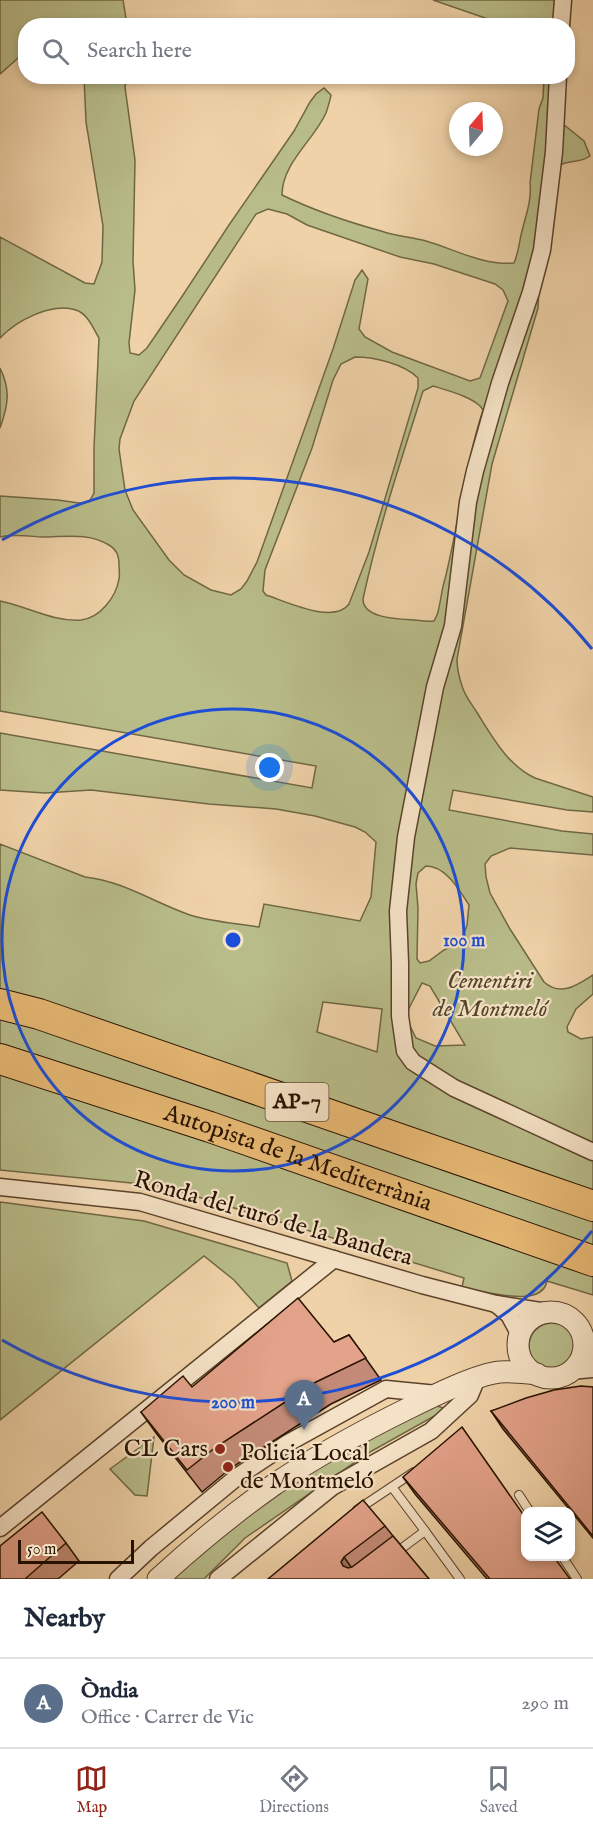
<!DOCTYPE html>
<html lang="en">
<head>
<meta charset="utf-8">
<style>
  :root { --surface:#fff; --page:#f6f6f7; --text:#1f2937; --muted:#747a83; --line:#e0e1e3; --accent:#8f2418 }
  body { margin:0; font-family:"IM FELL English",serif; background:var(--page); color:var(--text) }
  .controls { position:absolute; right:18px; bottom:18px; display:grid; overflow:hidden; border-radius:12px; box-shadow:0 3px 9px #0003 }
  .controls button { width:54px; height:54px; display:grid; place-items:center; padding:0; border:0; border-bottom:2px solid var(--line); background:var(--surface); color:var(--text); font:30px sans-serif }
  .compass { position:absolute; left:449px; top:102px; width:54px; height:54px; border-radius:50%; background:var(--surface); box-shadow:0 3px 9px #0003; rotate:19deg }
  .scale { position:absolute; left:18px; bottom:15px; width:116px; box-sizing:border-box; padding-left:6px; border:3px solid #281200; border-top:0; font-size:16px; line-height:21px; white-space:nowrap; color:#281200; -webkit-text-stroke:4px #f5e2c6; paint-order:stroke }
  .you { position:absolute; left:270px; top:768px; width:21px; height:21px; margin:-15px; border:4px solid #fff; border-radius:50%; background:#1a73e8; box-shadow:0 0 0 9px #1a73e833 }
  .badge { display:grid; place-items:center; width:39px; height:39px; border-radius:50%; background:var(--accent); color:#fff; font-size:20px; font-weight:700 }
  .pin { position:absolute; translate:-50% -50px; filter:drop-shadow(0 2px 3px #0008) }
  .pin::after { content:''; position:absolute; top:32px; width:21px; height:18px; background:inherit; clip-path:polygon(0 0,100% 0,50% 100%) }
  .list { margin:0; padding:0; list-style:none }
  h2 { display:flex; justify-content:space-between; align-items:center; height:78px; margin:0; padding:0 24px; font-size:26px }
  h2 small { font-size:20px; font-weight:400; color:var(--muted) }
  .list li { display:grid; grid-template-columns:39px 1fr auto; gap:18px; align-items:center; box-sizing:border-box; height:90px; padding:0 24px; border-top:2px solid var(--line) }
  .list b { display:block; font-size:22px; white-space:nowrap }
  .list p { margin:0; font-size:20px; white-space:nowrap; color:var(--muted) }
  .list em { font-size:20px; font-style:normal; color:var(--muted) }
  .icon { flex:none; width:33px; height:33px; fill:none; stroke:currentColor; stroke-width:2; stroke-linecap:round; stroke-linejoin:round }
  .map { position:relative; flex:none; width:593px; height:1579px; overflow:hidden }
  .search { position:absolute; background:var(--surface); box-shadow:0 3px 9px #0003; left:18px; right:18px; top:18px; height:66px; display:flex; align-items:center; gap:15px; box-sizing:border-box; padding:0 21px; border-radius:24px; color:var(--muted); font-size:22px }
  .sheet { height:168px; background:var(--surface) }
  nav { display:flex; justify-content:space-around; align-items:center; box-sizing:border-box; height:84px; border-top:2px solid var(--line); background:var(--surface); font-size:16px; color:var(--muted) }
  nav a { display:grid; justify-items:center; gap:3px }
  nav .on { color:var(--accent) }
  .map>svg:first-child { display:block }
</style>
</head>
<body>
<div class="map">
<svg width="593" height="1579" viewBox="0 0 593 1579">
  <rect width="100%" height="100%" fill="#f0d2a8"/>
  <filter id="stains"><feTurbulence type="fractalNoise" baseFrequency=".00333" numOctaves="4"/><feColorMatrix values="0 0 0 0 .2 0 0 0 0 .09 0 0 0 0 .02 0 0 0 .5 -.17"/></filter>
  <radialGradient id="worn" r=".72"><stop offset=".6" stop-color="#630" stop-opacity="0"/><stop offset="1" stop-color="#630" stop-opacity=".3"/></radialGradient>
  <g fill="#b8bc89" stroke="#706744" stroke-width="1.5" fill-rule="evenodd">
    <path d="M0,0H123L127,25L26,26L25,52L0,74Z"/>
    <path d="M433,0H568L566,25H518L488,19Z"/>
    <path d="M84,77H127L125,87L135,160L133,261L135,290L129,343L130,353L139,355L147,348L181,298L229,225L294,131L310,102L316,94L324,88L331,95C330,101 328,107 326,113C314,140 282,163 282,195C313,210 348,222 381,231C395,236 411,237 426,241C454,249 484,266 514,263C518,254 519,245 521,235C525,217 532,202 530,183L539,109L543,98L544,77H564L563,124L584,141L590,156C581,163 569,160 560,165L539,288L538,308L492,464L457,659C457,668 459,677 462,686C465,696 471,703 476,711C492,736 507,765 535,778L593,797V812L567,810L453,790L449,810L562,831L593,834V855L510,848L491,856L485,864L486,877L490,893L510,929L544,982C561,997 577,985 593,975V994L576,1009L567,1027L568,1032L581,1039L593,1037V1295L547,1281C542,1309 487,1291 467,1289L462,1287L464,1278L162,1186L0,1170V844L85,877C123,881 155,903 190,915C212,922 236,923 259,927L264,904L360,921L371,897L376,842L365,832L355,827L315,816L276,809L209,804L91,790L45,793L0,790V733L312,788L316,766L0,711V601C26,606 53,622 81,620C100,618 116,597 119,579C120,574 119,569 119,565C119,556 117,550 109,545C88,532 65,537 42,537C27,536 14,534 0,537V496L58,500L79,503L89,502L94,493V448L99,338C93,328 88,314 76,310C51,302 16,321 0,338V237L85,283L94,284L102,262L103,226L86,122ZM268,209L287,214L307,225L400,257L434,264L495,284L503,290L508,301L480,378L470,381L392,352L365,337L359,329L368,279L362,270L355,280L333,349L257,562L247,581L241,589L231,595L211,590L184,575L169,560L133,510L125,490L119,449L120,439L134,401L256,214ZM355,357C375,357 404,364 418,378V388L369,552L349,604C334,625 285,601 266,595L263,591L265,570L312,448L333,380L341,364ZM433,386C446,390 477,398 483,410C465,465 459,523 445,579C441,591 441,603 437,615L434,621C427,622 422,621 415,620C400,619 363,619 363,599C378,529 401,460 423,391ZM426,866C446,866 459,890 469,905L467,925L461,942L444,950L429,961L420,963L417,959L418,908L416,884L418,873ZM422,983L430,986L465,1045L435,1046L416,1038L405,1016ZM323,1002L382,1009L377,1052L317,1032Z"/>
    <path d="M0,368C11,390 8,406 0,428Z"/>
    <path d="M0,1202L144,1221L287,1263L292,1281L259,1308L234,1280L204,1256L0,1420Z"/>
    <circle cx="552" cy="1346" r="23"/>
    <path d="M427,1403L447,1409L370,1452L245,1538L204,1579H172L194,1558L325,1456Z"/>
    <path d="M154,1437L147,1496L135,1495L110,1469Z"/>
  </g>
  <g fill="none" stroke-linecap="round" stroke-linejoin="round">
    <defs>
      <g id="service">
        <path d="M392,1487L425,1531"/>
        <path d="M519,1495L530,1512"/>
        <path d="M357,1510L414,1472"/>
        <path d="M394,1554L425,1531L460,1579"/>
        <path d="M562,1556L577,1579"/>
      </g>
      <g id="minor">
        <path d="M561,26L563,0"/>
        <path d="M558,76L554,152L542,250L531,292L500,383L475,471L468,502L453,626L435,687L406,837L398,911L400,963V1016L405,1051L413,1062L454,1088L593,1152"/>
        <path d="M0,1187L140,1202L422,1285L496,1304L547,1312"/>
        <path d="M496,1304L509,1315L520,1335"/>
        <path d="M583,1350L593,1357"/>
        <path d="M570,1371L593,1369"/>
        <path d="M0,1528L334,1259"/>
        <path d="M118,1579L151,1548L237,1477L288,1443L386,1389L437,1394"/>
        <path d="M218,1579L332,1487L431,1431L470,1395L477,1378"/>
      </g>
      <g id="tertiary">
        <circle cx="551" cy="1345" r="33"/>
        <path d="M158,1579C195,1545 234,1513 275,1484C318,1455 364,1430 411,1407C433,1396 477,1374 500,1372C512,1371 525,1373 537,1374"/>
      </g>
      <g id="motorway">
        <path d="M0,1004L39,1014L593,1206"/>
        <path id="s1" d="M0,1059L210,1127L593,1261"/>
      </g>
    </defs>
    <use href="#service" stroke="#5a422a" stroke-width="10"/>
    <use href="#minor" stroke="#5a422a" stroke-width="19"/>
    <use href="#tertiary" stroke="#5a422a" stroke-width="23"/>
    <use href="#motorway" stroke="#281200" stroke-width="32"/>
    <use href="#service" stroke="#f5e2c6" stroke-width="8"/>
    <use href="#minor" stroke="#f5e2c6" stroke-width="16"/>
    <use href="#tertiary" stroke="#f5e2c6" stroke-width="21"/>
    <use href="#motorway" stroke="#e8b974" stroke-width="30"/>
  </g>
  <g fill="#c38b77" stroke="#281200" stroke-width="1.5">
    <path d="M349,1335L381,1380L331,1404L231,1468L202,1492L156,1433L141,1412L334,1342Z"/>
    <path d="M593,1387V1538L503,1429L491,1411Z"/>
    <path d="M403,1477L570,1579H487L415,1494Z"/>
    <path d="M385,1526L393,1536L429,1579H268Z"/>
    <path d="M66,1543L79,1561L58,1579H0Z"/>
  </g>
  <path fill="#9f7161" stroke="#281200" stroke-width="1.5" d="M344,1557L356,1574L343,1566L341,1562Z"/>
  <g fill="#e3a28a" stroke="#281200" stroke-width="1.5">
    <path d="M298,1298L334,1342L349,1335L366,1358L316,1382L216,1447L187,1470L141,1412L183,1376L192,1387Z"/>
    <path d="M581,1386L593,1387V1536L491,1411L526,1398L554,1390Z"/>
    <path d="M462,1427L525,1517V1557H554L570,1579H490L403,1477Z"/>
    <path d="M363,1500L385,1526L344,1557L341,1562L343,1566L348,1568L352,1567L393,1536L429,1579H268Z"/>
    <path d="M42,1512L66,1543L25,1579H0V1546Z"/>
  </g>
  <g fill="none" stroke="#1d4ed8" stroke-width="3">
    <circle cx="233" cy="940" r="231"/>
    <path d="M592 1231A462 462 0 0 1 2 1340M2 540A462 462 0 0 1 592 649"/>
  </g>
  <g fill="#8f2418" stroke="#f5e2c6" stroke-width="2">
    <circle cx="220" cy="1449" r="6"/>
    <circle cx="228" cy="1467" r="6"/>
  </g>
  <g text-anchor="middle" dominant-baseline="central" stroke-width="4.5" stroke-linejoin="round" paint-order="stroke">
    <rect fill="#f5e2c6" stroke="#66503b" stroke-width="1.5" x="265.5" y="1083" width="63" height="38" rx="4.5"/>
    <g font-size="22" font-weight="bold" fill="#281200">
      <text x="297" y="1102">AP-7</text>
    </g>
    <g font-size="24" font-style="italic" fill="#534529" stroke="#f5e2c6">
      <text x="490" y="981">Cementiri<tspan x="490" dy="28">de Montmeló</tspan></text>
    </g>
    <g font-size="24" fill="#281200" stroke="#f5e2c6">
      <text stroke="none"><textPath href="#s1" startOffset="314">Autopista de la Mediterrània</textPath></text>
      <text transform="translate(273 1219) rotate(16)">Ronda del turó de la Bandera</text>
    </g>
    <g font-size="24" fill="#281200" stroke="#f5e2c6" text-anchor="end">
      <text x="208" y="1449">CL Cars</text>
      <text x="240" y="1453" text-anchor="start">Policia Local<tspan x="240" dy="28">de Montmeló</tspan></text>
    </g>
  </g>
  <circle cx="233" cy="940" r="9" fill="#1d4ed8" stroke="#f5e2c6" stroke-width="3"/>
  <g font-size="18" text-anchor="middle" font-weight="bold" fill="#1d4ed8" stroke="#f5e2c6" stroke-width="4.5" stroke-linejoin="round" paint-order="stroke">
    <text x="464" y="946">100 m</text>
    <text x="233" y="1408">200 m</text>
  </g>
  <rect width="100%" height="100%" filter="url(#stains)"/>
  <rect width="100%" height="100%" fill="url(#worn)"/>
</svg>
<div class="controls">
<button><svg class="icon" aria-label="layers" viewBox="0 0 24 24"><path d="M12 4l9 5-9 5-9-5zM3 14l9 5 9-5"/></svg></button>
</div>
<svg class="compass" viewBox="-18 -18 36 36"><path d="M0-13l5 13h-10z" fill="#e53935"/><path d="M0 13l5-13h-10z" fill="#747a83"/></svg>
<div class="scale">50 m</div>
<div class="you"></div>
<div class="pin badge" style="left:304px;top:1430px;background:#5c6f8a">A</div>
<div class="search"><svg class="icon" aria-label="search" viewBox="0 0 24 24"><circle cx="10" cy="10" r="6"/><path d="M15 15l6 6"/></svg>Search here</div>
</div>
<section class="sheet">
<h2>Nearby<small></small></h2>
<ul class="list">
<li><span class="badge" style="background:#5c6f8a">A</span><div><b>Òndia</b><p>Office · Carrer de Vic</p></div><em>290 m</em></li>
</ul>
</section>
<nav>
<a class="on"><svg class="icon" aria-label="map" viewBox="0 0 24 24"><path d="M3 6l6-2 6 2 6-2v14l-6 2-6-2-6 2zM9 4v14M15 6v14"/></svg>Map</a>
<a><svg class="icon" aria-label="directions" viewBox="0 0 24 24"><path d="M12 3l9 9-9 9-9-9zM9 14v-3h6M13 9l2 2-2 2"/></svg>Directions</a>
<a><svg class="icon" aria-label="saved" viewBox="0 0 24 24"><path d="M7 4h10v16l-5-4-5 4z"/></svg>Saved</a>
</nav>
</body>
</html>
